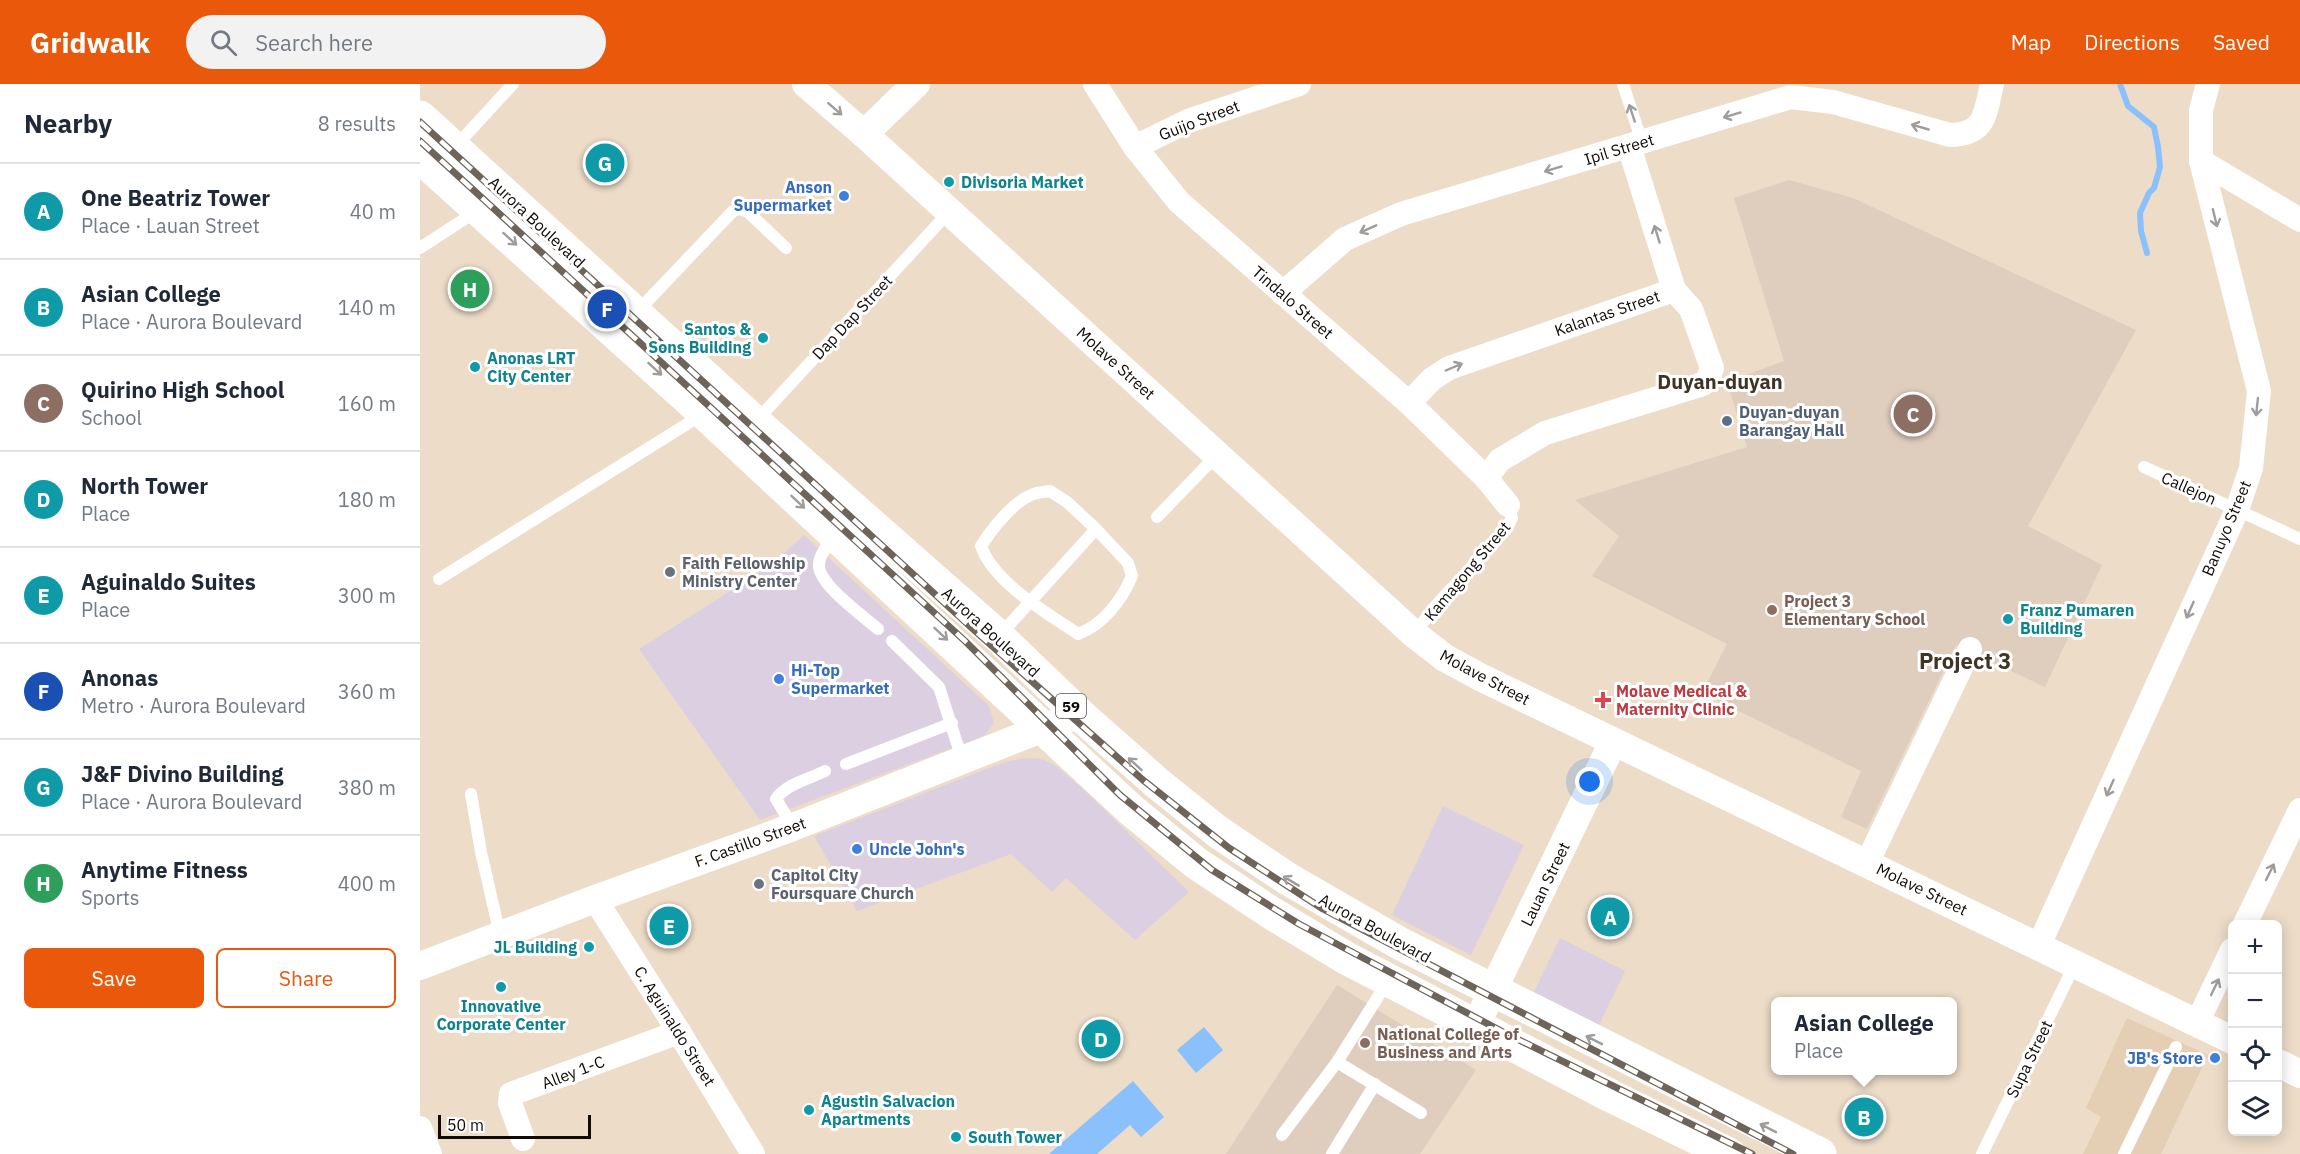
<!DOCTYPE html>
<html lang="en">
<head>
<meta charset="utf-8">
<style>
  :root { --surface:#fff; --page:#f2f2f3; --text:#1f2937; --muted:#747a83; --line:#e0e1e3; --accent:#ea580c }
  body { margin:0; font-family:"IBM Plex Sans",sans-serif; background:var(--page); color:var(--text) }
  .controls { position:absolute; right:18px; bottom:18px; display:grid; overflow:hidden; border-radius:9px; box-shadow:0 3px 15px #0003 }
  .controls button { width:54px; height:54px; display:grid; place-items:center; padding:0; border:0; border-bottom:2px solid var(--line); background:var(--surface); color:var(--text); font:30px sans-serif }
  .scale { position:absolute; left:18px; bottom:15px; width:153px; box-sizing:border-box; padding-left:6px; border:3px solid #0f0a05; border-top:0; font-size:16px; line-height:21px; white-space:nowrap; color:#0f0a05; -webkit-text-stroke:4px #fff; paint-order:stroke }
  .you { position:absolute; left:1170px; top:698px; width:21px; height:21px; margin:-15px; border:4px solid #fff; border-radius:50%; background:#1a73e8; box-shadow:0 0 0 9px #1a73e833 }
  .badge { display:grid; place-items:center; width:39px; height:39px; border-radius:50%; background:var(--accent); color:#fff; font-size:20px; font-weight:700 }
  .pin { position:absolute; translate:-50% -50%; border:3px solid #fff; box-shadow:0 2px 6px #0006 }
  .popup { position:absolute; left:1351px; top:913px; width:186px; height:78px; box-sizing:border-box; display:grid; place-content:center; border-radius:9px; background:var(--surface); filter:drop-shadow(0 2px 4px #0005); font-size:20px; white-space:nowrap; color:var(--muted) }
  .popup b { font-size:22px; color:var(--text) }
  .popup::after { content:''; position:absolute; left:50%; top:100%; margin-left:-12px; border:12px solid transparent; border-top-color:var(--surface) }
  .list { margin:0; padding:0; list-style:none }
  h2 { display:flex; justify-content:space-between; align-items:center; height:78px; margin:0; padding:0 24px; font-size:26px }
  h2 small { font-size:20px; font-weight:400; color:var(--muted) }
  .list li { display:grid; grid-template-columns:39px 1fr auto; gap:18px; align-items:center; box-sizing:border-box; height:96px; padding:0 24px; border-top:2px solid var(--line) }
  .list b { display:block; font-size:22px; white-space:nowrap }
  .list p { margin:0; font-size:20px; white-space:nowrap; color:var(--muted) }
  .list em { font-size:20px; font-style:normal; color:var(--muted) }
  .actions { display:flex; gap:12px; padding:18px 24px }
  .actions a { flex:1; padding:14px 0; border:2px solid var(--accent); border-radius:9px; text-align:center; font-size:21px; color:var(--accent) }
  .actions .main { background:var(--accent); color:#fff }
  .icon { flex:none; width:33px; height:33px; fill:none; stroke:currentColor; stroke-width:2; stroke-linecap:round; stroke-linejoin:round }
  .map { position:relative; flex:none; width:1880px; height:1070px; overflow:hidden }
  header { display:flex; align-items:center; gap:36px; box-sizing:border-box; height:84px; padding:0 30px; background:var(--accent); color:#fff }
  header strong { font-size:28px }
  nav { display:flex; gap:33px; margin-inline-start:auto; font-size:21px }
  .search { width:420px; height:54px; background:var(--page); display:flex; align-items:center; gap:15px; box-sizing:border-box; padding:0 21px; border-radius:33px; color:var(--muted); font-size:22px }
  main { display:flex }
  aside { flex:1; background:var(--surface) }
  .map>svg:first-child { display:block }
</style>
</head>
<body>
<header>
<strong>Gridwalk</strong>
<div class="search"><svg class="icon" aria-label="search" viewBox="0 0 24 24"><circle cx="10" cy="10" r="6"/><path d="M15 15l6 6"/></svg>Search here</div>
<nav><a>Map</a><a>Directions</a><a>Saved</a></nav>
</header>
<main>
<aside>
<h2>Nearby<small>8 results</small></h2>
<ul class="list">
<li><span class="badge" style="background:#0f9aa8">A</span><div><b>One Beatriz Tower</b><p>Place · Lauan Street</p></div><em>40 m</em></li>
<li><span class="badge" style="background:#0f9aa8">B</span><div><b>Asian College</b><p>Place · Aurora Boulevard</p></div><em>140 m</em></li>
<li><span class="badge" style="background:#8d6e63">C</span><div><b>Quirino High School</b><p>School</p></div><em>160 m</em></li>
<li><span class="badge" style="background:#0f9aa8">D</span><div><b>North Tower</b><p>Place</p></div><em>180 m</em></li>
<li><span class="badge" style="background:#0f9aa8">E</span><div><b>Aguinaldo Suites</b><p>Place</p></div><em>300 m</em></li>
<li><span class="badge" style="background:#1a4fb4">F</span><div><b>Anonas</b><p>Metro · Aurora Boulevard</p></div><em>360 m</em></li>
<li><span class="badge" style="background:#0f9aa8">G</span><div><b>J&amp;F Divino Building</b><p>Place · Aurora Boulevard</p></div><em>380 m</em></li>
<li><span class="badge" style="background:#2e9e5b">H</span><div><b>Anytime Fitness</b><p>Sports</p></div><em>400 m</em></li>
</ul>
<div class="actions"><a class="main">Save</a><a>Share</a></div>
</aside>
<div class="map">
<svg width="1880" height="1070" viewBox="0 0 1880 1070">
  <rect width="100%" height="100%" fill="#ecdcc8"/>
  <g fill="#ddcfe2">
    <path d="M384,451L569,622L574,639L564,652L340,736L219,565L351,481Z"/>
    <path d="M605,674L622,675L635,681L663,705L769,808L715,856L646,794L632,808L591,770L437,827L394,752L582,679Z"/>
    <path d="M1023,722L1104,761L1051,871L972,831Z"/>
    <path d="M1140,854L1205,887L1179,941L1114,908Z"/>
  </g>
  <path fill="#e4cfb5" d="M1707,934L1788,971L1741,1070H1663L1681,1033L1666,1024Z"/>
  <g fill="#dfcdbd">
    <path d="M1369,96L1433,114L1716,246L1608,442L1682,481L1625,603L1536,561L1447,745L1421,733L1441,687L1282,609L1307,560L1172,492L1199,452L1155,416L1327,363L1307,298L1364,277L1314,114Z"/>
    <path d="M917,901L1056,986L1000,1070H806Z"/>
  </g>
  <g fill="#8ac1fc">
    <path d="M784,943L803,966L776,989L757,966Z"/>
    <path d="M713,997L744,1033L721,1053L710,1041L677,1070H629Z"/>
  </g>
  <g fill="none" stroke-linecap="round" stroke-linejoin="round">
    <path stroke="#8ac1fc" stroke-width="6" d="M1700,0L1708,22L1734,43L1738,63L1740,83L1734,104L1729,109L1720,129L1721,147L1727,169"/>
    <g stroke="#fff" stroke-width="12">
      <path d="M1203,0L1222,58"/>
      <path d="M35,63L93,0"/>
      <path d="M0,164L57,127"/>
      <path d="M216,229L313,127L320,125L328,128L366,164"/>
      <path d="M337,336L529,128"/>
      <path d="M1724,383L1880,455"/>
      <path d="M737,433L797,371"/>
      <path d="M413,452C408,461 399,471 399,481C398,500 443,532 458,545"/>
      <path d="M19,495L283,330"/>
      <path d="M994,550L1017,520L1086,446L1092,434L1088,421"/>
      <path d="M579,552L676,445L708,479L712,492C702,516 683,541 658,550C626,528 574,499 561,462C572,445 592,419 611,411C617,408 625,408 630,407L647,418L676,445"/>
      <path d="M472,557L519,603L542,675"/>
      <path d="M426,680L532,639"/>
      <path d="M51,710L61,768L80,851"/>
      <path d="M373,743L356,715C366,700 389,695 405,687"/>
      <path d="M917,978L1001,1029"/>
      <path d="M862,1051L917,978L968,897"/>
      <path d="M912,1070L955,1000"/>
      <path d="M1562,1070L1655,880"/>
      <path d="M1704,1070L1756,963"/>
    </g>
    <g stroke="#fff" stroke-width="24">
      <path d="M675,0L715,63L759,118L989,319L1066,394L1088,421"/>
      <path d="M715,63L768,37L879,0"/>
      <path d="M1781,77L1880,136"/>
      <path d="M863,209L925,155L981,130L1371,13L1413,18L1530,51C1566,50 1565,30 1572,0"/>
      <path d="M989,319L1012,295L1029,284L1254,206"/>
      <path d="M1066,394L1080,376L1125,349L1283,300L1288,295L1292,284L1271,225L1254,206L1209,62"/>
      <path d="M1447,779L1550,565"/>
      <path d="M175,815L259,948L333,1070"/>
      <path d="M1825,840L1880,726"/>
      <path d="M1619,861L1817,426L1831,384L1839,307L1781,77V26L1788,0"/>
      <path d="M1777,939L1812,866"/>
      <path d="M0,1044L10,1070"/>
      <path d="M103,1055L90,1019L91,1010L259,948"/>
    </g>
    <g stroke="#fff" stroke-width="28">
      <path d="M386,0L444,50L994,550L1025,574L1062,594L1812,956"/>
      <path d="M444,50L496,0"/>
      <path d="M0,882L175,815L373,743L659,630"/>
      <path d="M1056,941L1193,658"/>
      <path d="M1858,979L1880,990"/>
    </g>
    <g stroke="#fff" stroke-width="33">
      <path d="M0,33L335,338L579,553L659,630L737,699L798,748L868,795L979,859L1400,1070"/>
      <path d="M0,73L284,329L710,725L776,779L853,830L926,874L1191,1012L1309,1070"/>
    </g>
    <defs>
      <g id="rail">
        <path d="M0,38L554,546L723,696L809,764L903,825L1373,1070"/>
        <path d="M0,57L545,557L700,711L792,786L879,840L1085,949L1332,1070"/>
      </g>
    </defs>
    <use href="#rail" stroke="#6e6459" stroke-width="7"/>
    <use href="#rail" stroke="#fff" stroke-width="4.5" stroke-dasharray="14" stroke-linecap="butt"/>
  </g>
  <defs><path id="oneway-shaft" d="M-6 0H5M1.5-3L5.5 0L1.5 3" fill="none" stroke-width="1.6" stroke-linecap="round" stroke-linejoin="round" transform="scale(1.5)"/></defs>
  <g stroke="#9f9d9b">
    <use href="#oneway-shaft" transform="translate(415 25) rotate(41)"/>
    <use href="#oneway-shaft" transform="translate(1212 29) rotate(-108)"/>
    <use href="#oneway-shaft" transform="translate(1312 31) rotate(163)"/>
    <use href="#oneway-shaft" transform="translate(1500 43) rotate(-164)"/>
    <use href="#oneway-shaft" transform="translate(1133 85) rotate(163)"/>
    <use href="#oneway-shaft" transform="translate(1795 134) rotate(76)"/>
    <use href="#oneway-shaft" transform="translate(948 145) rotate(156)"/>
    <use href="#oneway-shaft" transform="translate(1237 150) rotate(-107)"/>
    <use href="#oneway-shaft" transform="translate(90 155) rotate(42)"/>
    <use href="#oneway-shaft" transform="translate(1034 283) rotate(-23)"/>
    <use href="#oneway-shaft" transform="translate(235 285) rotate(42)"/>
    <use href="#oneway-shaft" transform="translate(1837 323) rotate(96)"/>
    <use href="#oneway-shaft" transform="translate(378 418) rotate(43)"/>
    <use href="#oneway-shaft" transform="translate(1770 526) rotate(114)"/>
    <use href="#oneway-shaft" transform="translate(521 550) rotate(43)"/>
    <use href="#oneway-shaft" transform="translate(715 680) rotate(-138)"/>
    <use href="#oneway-shaft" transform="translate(1690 704) rotate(114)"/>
    <use href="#oneway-shaft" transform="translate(1850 788) rotate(-64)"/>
    <use href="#oneway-shaft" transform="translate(871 797) rotate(-149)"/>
    <use href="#oneway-shaft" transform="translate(1795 903) rotate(-64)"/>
    <use href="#oneway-shaft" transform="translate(1174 956) rotate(-153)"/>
    <use href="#oneway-shaft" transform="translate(1348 1044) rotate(-153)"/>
  </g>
  <g fill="#0f9aa8" stroke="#fff" stroke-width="2">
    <circle cx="529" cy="98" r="6"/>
    <circle cx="343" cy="254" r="6"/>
    <circle cx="55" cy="283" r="6"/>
    <circle cx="1588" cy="535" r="6"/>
    <circle cx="169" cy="863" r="6"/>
    <circle cx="81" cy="903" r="6"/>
    <circle cx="389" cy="1026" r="6"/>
    <circle cx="536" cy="1053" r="6"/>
  </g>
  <g fill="#3f7fe0" stroke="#fff" stroke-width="2">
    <circle cx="424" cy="112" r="6"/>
    <circle cx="359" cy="595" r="6"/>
    <circle cx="437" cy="765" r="6"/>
    <circle cx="1795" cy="974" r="6"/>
  </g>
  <circle fill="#5c6f8a" stroke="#fff" stroke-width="2" cx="1307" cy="337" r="6"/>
  <g fill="#6b7280" stroke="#fff" stroke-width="2">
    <circle cx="250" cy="488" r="6"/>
    <circle cx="339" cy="800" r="6"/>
  </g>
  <g fill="#8d6e63" stroke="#fff" stroke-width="2">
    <circle cx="1352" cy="526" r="6"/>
    <circle cx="945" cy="959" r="6"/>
  </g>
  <path fill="#e0444e" stroke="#fff" stroke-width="2" d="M1180 607h6v6h6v6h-6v6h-6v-6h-6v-6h6z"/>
  <g text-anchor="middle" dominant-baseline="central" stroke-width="6" stroke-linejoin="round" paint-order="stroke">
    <rect fill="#fff" stroke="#575450" stroke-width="1.5" x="636" y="610" width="30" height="24" rx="4.5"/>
    <g font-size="15" font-weight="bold" fill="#0f0a05">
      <text x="651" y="622">59</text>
    </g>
    <g font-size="16" fill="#0f0a05" stroke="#fff">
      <text transform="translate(779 36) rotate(-21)">Guijo Street</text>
      <text transform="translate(1199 65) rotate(-17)">Ipil Street</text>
      <text transform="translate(117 138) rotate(43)">Aurora Boulevard</text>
      <text transform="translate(873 218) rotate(41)">Tindalo Street</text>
      <text transform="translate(1187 229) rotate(-19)">Kalantas Street</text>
      <text transform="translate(432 233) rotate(-47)">Dap Dap Street</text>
      <text transform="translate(696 279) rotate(42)">Molave Street</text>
      <text transform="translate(1769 404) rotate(24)">Callejon</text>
      <text transform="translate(1806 444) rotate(-67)">Banuyo Street</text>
      <text transform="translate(1047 487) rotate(-50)">Kamagong Street</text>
      <text transform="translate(571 548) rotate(42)">Aurora Boulevard</text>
      <text transform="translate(1065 593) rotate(28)">Molave Street</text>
      <text transform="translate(330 758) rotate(-20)">F. Castillo Street</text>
      <text transform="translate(1125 800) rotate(-64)">Lauan Street</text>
      <text transform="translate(1502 805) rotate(26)">Molave Street</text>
      <text transform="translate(955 844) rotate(29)">Aurora Boulevard</text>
      <text transform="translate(255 942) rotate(58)">C. Aguinaldo Street</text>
      <text transform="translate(1609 975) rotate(-64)">Supa Street</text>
      <text transform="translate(153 988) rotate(-21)">Alley 1-C</text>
    </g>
    <g font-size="16" font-weight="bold" fill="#0d838f" stroke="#fff" text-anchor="start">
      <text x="541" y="98">Divisoria Market</text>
      <text x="331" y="245" text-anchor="end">Santos &amp;<tspan x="331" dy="18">Sons Building</tspan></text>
      <text x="67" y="274">Anonas LRT<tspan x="67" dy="18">City Center</tspan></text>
      <text x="1600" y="526">Franz Pumaren<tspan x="1600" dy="18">Building</tspan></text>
      <text x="157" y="863" text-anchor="end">JL Building</text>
      <text x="81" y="922" text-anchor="middle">Innovative<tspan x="81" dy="18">Corporate Center</tspan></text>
      <text x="401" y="1017">Agustin Salvacion<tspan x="401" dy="18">Apartments</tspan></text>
      <text x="548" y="1053">South Tower</text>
    </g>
    <g font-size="16" font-weight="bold" fill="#366cbe" stroke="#fff" text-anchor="end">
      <text x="412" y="103">Anson<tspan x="412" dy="18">Supermarket</tspan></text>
      <text x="371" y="586" text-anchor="start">Hi-Top<tspan x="371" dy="18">Supermarket</tspan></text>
      <text x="449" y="765" text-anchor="start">Uncle John's</text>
      <text x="1783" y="974">JB's Store</text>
    </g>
    <g font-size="16" font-weight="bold" fill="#4e5e75" stroke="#fff" text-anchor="start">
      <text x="1319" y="328">Duyan-duyan<tspan x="1319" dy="18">Barangay Hall</tspan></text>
    </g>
    <g font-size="16" font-weight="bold" fill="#5b616d" stroke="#fff" text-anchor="start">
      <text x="262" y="479">Faith Fellowship<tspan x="262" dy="18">Ministry Center</tspan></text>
      <text x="351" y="791">Capitol City<tspan x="351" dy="18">Foursquare Church</tspan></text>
    </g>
    <g font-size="16" font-weight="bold" fill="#785e54" stroke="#fff" text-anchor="start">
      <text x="1364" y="517">Project 3<tspan x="1364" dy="18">Elementary School</tspan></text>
      <text x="957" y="950">National College of<tspan x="957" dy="18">Business and Arts</tspan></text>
    </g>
    <g font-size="16" font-weight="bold" fill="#be3a42" stroke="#fff" text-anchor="start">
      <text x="1196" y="607">Molave Medical &amp;<tspan x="1196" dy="18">Maternity Clinic</tspan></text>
    </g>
    <g font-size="20" font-weight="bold" fill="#413424" stroke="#fff">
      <text x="1300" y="297">Duyan-duyan</text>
    </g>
    <g font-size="22" font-weight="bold" fill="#413424" stroke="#fff">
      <text x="1545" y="576">Project 3</text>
    </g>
  </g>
</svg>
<div class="controls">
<button>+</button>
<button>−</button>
<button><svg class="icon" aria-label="locate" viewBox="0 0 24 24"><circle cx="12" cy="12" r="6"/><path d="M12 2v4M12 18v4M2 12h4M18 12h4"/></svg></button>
<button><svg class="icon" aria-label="layers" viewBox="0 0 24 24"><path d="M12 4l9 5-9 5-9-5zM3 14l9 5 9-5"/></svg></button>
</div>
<div class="scale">50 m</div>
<div class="you"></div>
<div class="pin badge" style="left:1190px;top:833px;background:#0f9aa8">A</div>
<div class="pin badge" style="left:1444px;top:1033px;background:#0f9aa8">B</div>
<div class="popup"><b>Asian College</b>Place</div>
<div class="pin badge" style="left:1493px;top:330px;background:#8d6e63">C</div>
<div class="pin badge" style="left:681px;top:955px;background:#0f9aa8">D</div>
<div class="pin badge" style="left:249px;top:842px;background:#0f9aa8">E</div>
<div class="pin badge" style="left:187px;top:225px;background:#1a4fb4">F</div>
<div class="pin badge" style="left:185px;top:79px;background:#0f9aa8">G</div>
<div class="pin badge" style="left:50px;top:205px;background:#2e9e5b">H</div>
</div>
</main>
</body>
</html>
